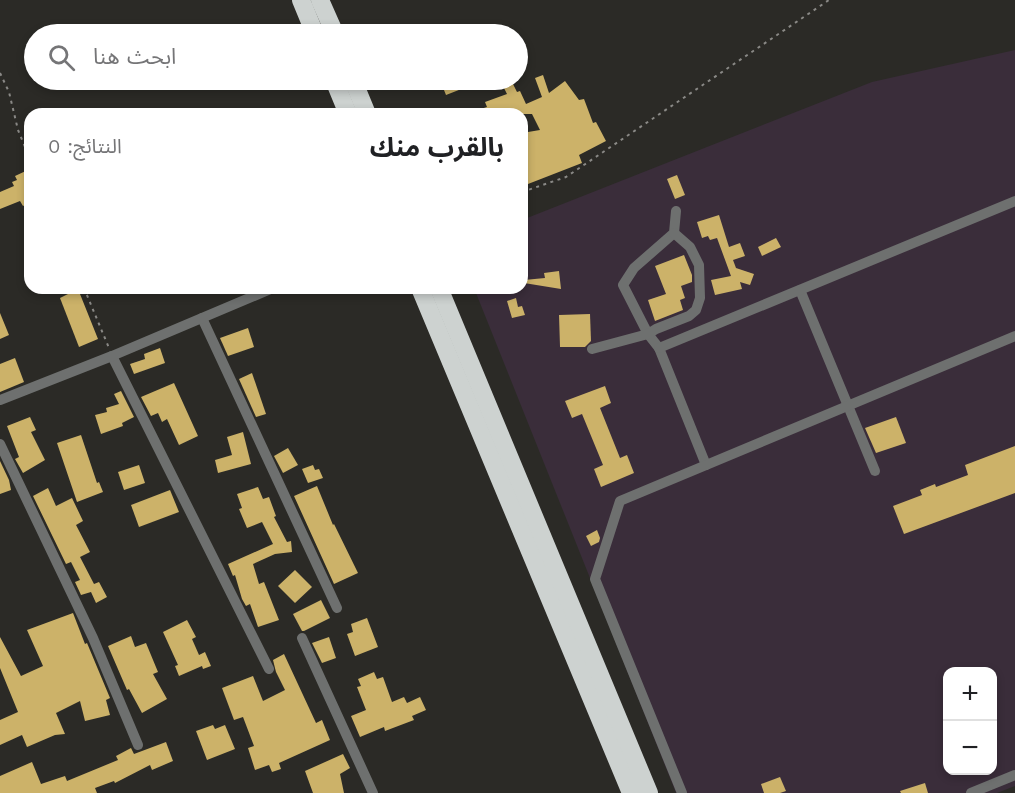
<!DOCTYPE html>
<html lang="ar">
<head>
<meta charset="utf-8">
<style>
  :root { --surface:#fff; --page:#f2f2f2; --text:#202124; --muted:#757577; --line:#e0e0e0 }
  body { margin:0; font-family:"Work Sans","Noto Sans Arabic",sans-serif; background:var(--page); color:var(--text); direction:rtl }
  .controls { position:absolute; right:18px; bottom:18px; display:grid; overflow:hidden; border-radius:12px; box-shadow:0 3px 9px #0003 }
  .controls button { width:54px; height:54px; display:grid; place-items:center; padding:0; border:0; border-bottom:2px solid var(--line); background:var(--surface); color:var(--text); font:30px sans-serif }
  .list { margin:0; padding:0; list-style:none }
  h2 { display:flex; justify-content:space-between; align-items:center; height:78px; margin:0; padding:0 24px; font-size:26px }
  h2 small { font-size:20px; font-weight:400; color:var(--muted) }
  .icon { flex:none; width:33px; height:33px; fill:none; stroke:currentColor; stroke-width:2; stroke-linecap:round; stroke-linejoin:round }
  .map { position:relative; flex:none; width:1015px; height:793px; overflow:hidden; direction:ltr }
  .search { position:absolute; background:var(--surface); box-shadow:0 3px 9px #0003; left:24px; top:24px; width:504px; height:66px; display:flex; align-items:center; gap:15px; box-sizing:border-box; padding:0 21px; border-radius:33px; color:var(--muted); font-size:22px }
  .panel { position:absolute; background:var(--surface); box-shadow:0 3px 9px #0003; left:24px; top:108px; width:504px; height:186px; border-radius:18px; direction:rtl }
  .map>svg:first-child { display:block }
</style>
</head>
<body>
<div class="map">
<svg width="1015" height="793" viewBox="0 0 1015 793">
  <rect width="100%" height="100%" fill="#2b2a26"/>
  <path fill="#3a2d3a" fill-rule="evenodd" d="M1015,50V786L997,793H676L474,288H522V220L872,82ZM948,672H992V770H948Z"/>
  <g fill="#ccb269">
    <path d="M543,75L549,93L565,81L579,100L584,99L593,123L596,122L606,141L579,155L582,163L528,184L527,182L522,184V133L540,130L532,114H471V112L487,107L485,102L507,94L500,80H511L517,92L520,91L526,104L542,97L535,78Z"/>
    <path d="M457,80H466L469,86L446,95L442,85Z"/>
    <path d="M30,169V203L23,206L20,201L0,209V192L14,186L12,182L17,180L15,176Z"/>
    <path d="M677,175L685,195L675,199L667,179Z"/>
    <path d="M719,215L729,247L740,243L745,256L733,260L736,268L754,274L750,285L740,282L742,289L715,295L711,280L731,276L717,238L710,240L708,236L702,238L697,222Z"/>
    <path d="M776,238L781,247L762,256L758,247Z"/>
    <path d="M684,255L692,275V282L681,286L685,298L680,300L683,310L655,321L648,300L666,294L655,266Z"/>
    <path d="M559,271L561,289L524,283V280L545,278L544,273Z"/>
    <path d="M78,289L98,339L79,347L60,298Z"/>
    <path d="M516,298L518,307L522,306L525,315L512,318L507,301Z"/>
    <path d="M0,313L9,335L0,339Z"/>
    <path d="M590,314L591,341L585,347H560L559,315Z"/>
    <path d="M248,328L254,347L228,356L220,338Z"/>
    <path d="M160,348L165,363L134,374L130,364L145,359L144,354Z"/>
    <path d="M15,358L24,382L0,392V364Z"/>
    <path d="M252,373L266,414L256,417L239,379Z"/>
    <path d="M174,383L198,436L179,445L167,419L162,422L158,413L151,416L141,397Z"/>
    <path d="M605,386L611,403L600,408L620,458L627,455L634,473L601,487L594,469L603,465L582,414L572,418L565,401Z"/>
    <path d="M121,391L134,417L122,423L123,426L101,434L95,415L107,412L106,408L119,404L114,394Z"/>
    <path d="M30,417L36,430L31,432L45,460L23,473L15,459L19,457L7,426Z"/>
    <path d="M896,417L906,443L876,453L865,428Z"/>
    <path d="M243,432L251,464L218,473L215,460L232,455L227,437Z"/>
    <path d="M81,435L97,483L99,482L103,492L77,502L57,443Z"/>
    <path d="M1015,446V493L904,534L893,506L922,495L920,490L935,484L936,487L968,475L965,465Z"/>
    <path d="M288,448L298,465L283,473L274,456Z"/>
    <path d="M0,461L9,480L11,490L0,494Z"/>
    <path d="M139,465L145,483L124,490L118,472Z"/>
    <path d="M313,465L315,470L319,469L323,478L308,483L302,469Z"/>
    <path d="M317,486L333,525L334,524L358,573L334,584L294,496Z"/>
    <path d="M258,487L263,499L269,497L276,516L274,517L287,542L291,541L292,552L275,554L253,564L259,584L264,582L279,620L258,627L250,604L246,606L242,599L235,575L233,576L228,564L273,544L262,522L247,528L239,509L242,508L237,494Z"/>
    <path d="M48,488L56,506L72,498L83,521L76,525L90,552L80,557L94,584L99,582L107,597L96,603L91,592L81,595L75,582L80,580L71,562L66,564L33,496Z"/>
    <path d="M170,490L179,512L139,527L131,505Z"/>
    <path d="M597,530L600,538L599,542L591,546L586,536Z"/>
    <path d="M295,570L312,587L295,603L278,586Z"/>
    <path d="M321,600L330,618L304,631H302L293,614Z"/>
    <path d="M73,613L85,644L87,643L110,698L106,700L110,715L85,721L80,701L56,713L65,734L55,735L27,747L22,735L0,745V720L18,712L0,668V637L21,676L43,666L27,630Z"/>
    <path d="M367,618L378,647L355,656L347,634L353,632L351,624Z"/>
    <path d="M187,620L196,637L192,639L199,655L205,652L211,666L203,669L202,666L179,676L175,666L178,665L163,632Z"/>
    <path d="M131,636L135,647L146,643L158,672L153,674L167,699L142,713L129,689L127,690L108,646Z"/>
    <path d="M329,637L336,658L322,663L312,643Z"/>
    <path d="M284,654L316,723L322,720L330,740L279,763L281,769L272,772L269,765L255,770L248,748L254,746L243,717L234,720L222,688L253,676L263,701L285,690L276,672L273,660Z"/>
    <path d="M374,672L377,679L383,677L392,702L404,697L407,703L420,697L426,710L412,716L414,720L385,731L384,727L360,737L351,716L366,710L357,687L361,686L358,679Z"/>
    <path d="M213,725L215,729L225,725L235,749L207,760L196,731Z"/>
    <path d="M166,742L173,761L152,770L150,765L115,783L114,781L95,788L97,793H0V776L32,762L41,784L65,776L67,781L118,760L116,756L131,748L134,754Z"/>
    <path d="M343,754L350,768L340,774L344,793H313L305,771Z"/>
    <path d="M780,777L786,791L780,793H764L761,784Z"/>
    <path d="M925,783L928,793H901L900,791Z"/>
  </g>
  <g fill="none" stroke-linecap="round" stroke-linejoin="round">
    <g stroke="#8a8986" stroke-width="2" stroke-dasharray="3 4.5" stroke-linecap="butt">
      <path d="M0,73L9,92L18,130L30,159"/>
      <path d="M522,192L566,177L829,0"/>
      <path d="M84,288L109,348"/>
    </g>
    <g stroke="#6e706f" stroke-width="10">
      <path d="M676,211L674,233L634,268L623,285L648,334L659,348L706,465"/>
      <path d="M800,290L875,471"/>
      <path d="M202,318L337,608"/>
      <path d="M659,348L1015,201"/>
      <path d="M592,349L648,334L656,329L689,316L696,310L700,298L699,265L690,247L674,233"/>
      <path d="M112,356L269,669"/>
      <path d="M0,400L112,356L273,288"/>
      <path d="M0,444L93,638L138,745"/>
      <path d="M302,638L373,793"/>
      <path d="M682,793L595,579L620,501L1015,336"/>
      <path d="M971,793L1015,775"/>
    </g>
    <g stroke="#cdd2d0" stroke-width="18">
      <path d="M301,0L315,34"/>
      <path d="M320,0L335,34"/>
      <path d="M334,80L348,114"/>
      <path d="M353,80L367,114"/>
      <path d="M420,288L631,793"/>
      <path d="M439,288L649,793"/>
    </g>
  </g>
</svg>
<div class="controls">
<button>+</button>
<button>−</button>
</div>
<div class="search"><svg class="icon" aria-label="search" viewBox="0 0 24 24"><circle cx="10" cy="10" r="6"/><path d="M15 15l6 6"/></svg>ابحث هنا</div>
<section class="panel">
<h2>بالقرب منك<small>النتائج: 0</small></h2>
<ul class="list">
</ul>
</section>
</div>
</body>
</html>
